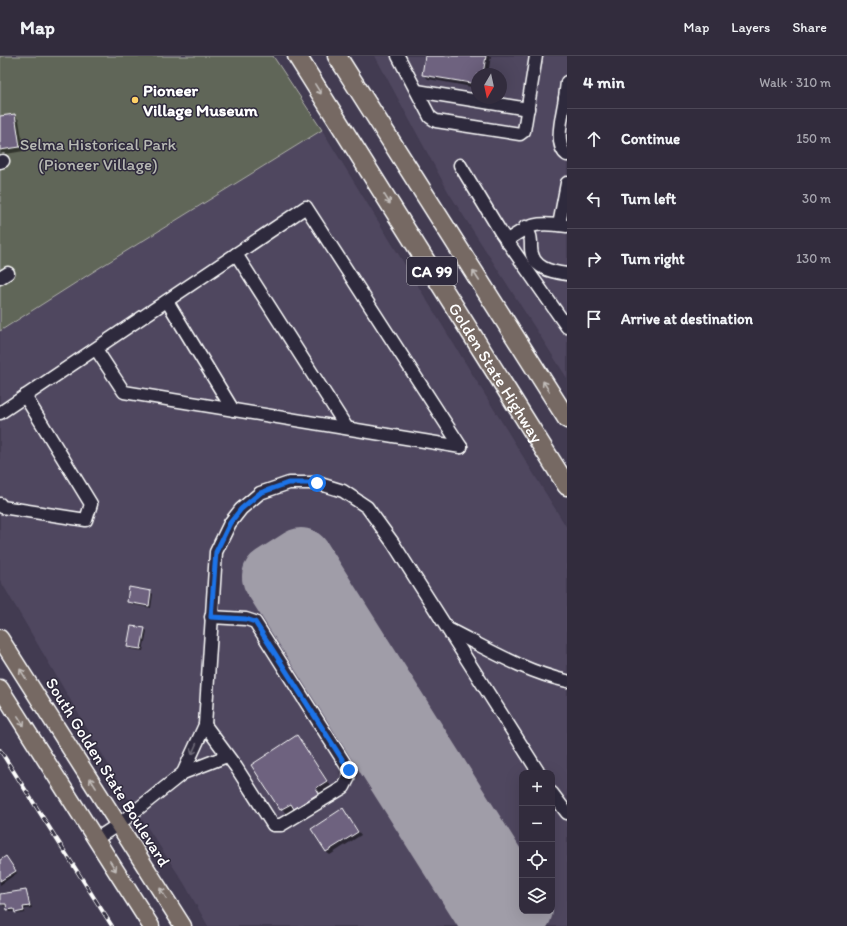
<!DOCTYPE html>
<html lang="en">
<head>
<meta charset="utf-8">
<style>
  :root { --surface:#322c3d; --page:#3d3848; --text:#f1f3f6; --muted:#a8a7b0; --line:#4d4857 }
  body { margin:0; font-family:Itim,sans-serif; background:var(--page); color:var(--text) }
  .controls { position:absolute; right:12px; bottom:12px; display:grid; overflow:hidden; border-radius:8px; box-shadow:0 4px 16px #0002 }
  .controls button { width:36px; height:36px; display:grid; place-items:center; padding:0; border:0; border-bottom:1px solid var(--line); background:var(--surface); color:var(--text); font:20px sans-serif }
  .compass { position:absolute; left:471px; top:12px; width:36px; height:36px; border-radius:50%; background:var(--surface); box-shadow:0 4px 16px #0002; rotate:189deg }
  .stop { position:absolute; width:12px; height:12px; margin:-9px; border:3px solid #1a73e8; border-radius:50%; background:#fff }
  .stop.end { background:#1a73e8; border-color:#fff; box-shadow:0 1px 4px #0008 }
  .list { margin:0; padding:0; list-style:none }
  h2 { display:flex; justify-content:space-between; align-items:center; height:52px; margin:0; padding:0 16px; font-size:17px }
  h2 small { font-size:13px; font-weight:400; color:var(--muted) }
  .list li { display:grid; grid-template-columns:26px 1fr auto; gap:12px; align-items:center; box-sizing:border-box; height:60px; padding:0 16px; border-top:1px solid var(--line) }
  .list b { display:block; font-size:15px; white-space:nowrap }
  .list em { font-size:13px; font-style:normal; color:var(--muted) }
  .icon { flex:none; width:22px; height:22px; fill:none; stroke:currentColor; stroke-width:2; stroke-linecap:round; stroke-linejoin:round }
  .map { position:relative; flex:none; width:567px; height:870px; overflow:hidden }
  header { display:flex; align-items:center; gap:24px; box-sizing:border-box; height:56px; padding:0 20px; background:var(--surface); border-bottom:1px solid var(--line) }
  header strong { font-size:19px }
  nav { display:flex; gap:22px; margin-inline-start:auto; font-size:14px }
  main { display:flex }
  aside { flex:1; background:var(--surface) }
  .map>svg:first-child { display:block }
</style>
</head>
<body>
<header>
<strong>Map</strong>
<nav><a>Map</a><a>Layers</a><a>Share</a></nav>
</header>
<main>
<div class="map">
<svg width="567" height="870" viewBox="0 0 567 870">
  <rect width="100%" height="100%" fill="#423b51"/>
  <filter id="ink" filterUnits="userSpaceOnUse"><feTurbulence type="fractalNoise" baseFrequency=".025" numOctaves="2"/><feDisplacementMap in="SourceGraphic" scale="8" xChannelSelector="R" yChannelSelector="G"/><feConvolveMatrix kernelMatrix="1 2 1 2 8 2 1 2 1" color-interpolation-filters="sRGB"/></filter>
  <g filter="url(#ink)">
    <g fill="#4f475f" fill-rule="evenodd">
      <path d="M375,0H567V322L449,137ZM477,18H501V42H477Z"/>
      <path d="M322,74L567,472V870H208L184,827L128,742L0,524V275L99,212ZM522,717H552V855H522Z"/>
    </g>
    <path fill="#616658" stroke="#b0b2ac" d="M0,0H273L322,74L99,212L0,275Z"/>
    <g fill="#0007">
      <path d="M426,0H491L488,18H477V32L428,23L423,18Z"/>
      <path d="M14,59L19,64L24,95L0,99V61Z"/>
      <path d="M130,532L151,536L153,538L151,552L130,548L128,546Z"/>
      <path d="M144,573L147,575L143,595L130,593L128,590Z"/>
      <path d="M297,680L331,730L320,737L323,742L300,757L295,752L286,758L252,709Z"/>
      <path d="M343,754L361,779L330,799L326,796Z"/>
      <path d="M8,804L17,817L0,829V805Z"/>
      <path d="M26,835L32,852L25,853V857L18,858L16,855L10,856L7,850H4L1,848Z"/>
    </g>
    <g fill="none" stroke-linecap="round" stroke-linejoin="round">
      <path stroke="#a09da8" stroke-width="62" d="M494,870L273,521L301,503L522,853"/>
    </g>
    <g fill="#6e627f" stroke="#fff">
      <path d="M425,0H486L483,18H477V28L422,19Z"/>
      <path d="M15,58L20,91L0,94V60Z"/>
      <path d="M129,531L151,535L149,550L127,546Z"/>
      <path d="M131,570L145,572L141,593L127,591Z"/>
      <path d="M297,679L327,725L316,732L319,737L294,753L291,748L280,754L251,709Z"/>
      <path d="M343,752L358,776L326,796L311,773Z"/>
      <path d="M6,800L16,815L0,825V804Z"/>
      <path d="M26,834L30,850L23,851L24,855L15,857L14,853L7,854L6,848H0V838Z"/>
    </g>
    <g fill="none" stroke-linecap="round" stroke-linejoin="round">
      <defs>
        <g id="minor">
          <path d="M398,0L430,61L436,65L520,78L524,75L536,0"/>
          <path d="M567,26L565,42H567"/>
          <path d="M417,35L528,53"/>
          <path d="M565,42C563,57 553,89 567,99"/>
          <path d="M0,106L3,105"/>
          <path d="M460,109L500,175L567,271"/>
          <path d="M559,169L567,127"/>
          <path d="M525,171C531,179 531,182 531,191C531,212 551,216 567,218"/>
          <path d="M506,185C532,167 536,166 567,170"/>
          <path d="M236,198L347,372"/>
          <path d="M0,222L8,217"/>
          <path d="M167,245L233,354"/>
          <path d="M96,293L124,336L461,391"/>
          <path d="M0,357L306,151L461,391"/>
          <path d="M0,448L2,451L86,464L91,448L25,340"/>
          <path d="M448,573C486,592 525,616 567,625"/>
          <path d="M205,669L236,711L273,769H281L344,731L348,723L349,714L255,566L246,563L211,561"/>
          <path d="M183,717L205,669L216,496L230,467L241,453L260,437L289,427H317L343,435L367,451L393,487L539,717"/>
          <path d="M552,737L567,757"/>
          <path d="M96,783L119,768L183,717L227,700"/>
        </g>
        <g id="major">
          <path d="M0,582L183,870"/>
          <path d="M0,632L151,870"/>
        </g>
        <g id="highway">
          <path id="s1" d="M297,0L567,430"/>
          <path d="M337,0L567,363"/>
        </g>
      </defs>
      <use href="#minor" stroke="#fff" stroke-width="15"/>
      <use href="#major" stroke="#fff" stroke-width="19"/>
      <use href="#highway" stroke="#fff" stroke-width="21"/>
      <use href="#minor" stroke="#2f2a3d" stroke-width="12"/>
      <use href="#major" stroke="#766964" stroke-width="16"/>
      <use href="#highway" stroke="#766964" stroke-width="18"/>
      <defs>
        <path id="rail" d="M0,694L112,870"/>
      </defs>
      <use href="#rail" stroke="#fff" stroke-width="4"/>
      <use href="#rail" stroke="#2f2a3d" stroke-width="2.5" stroke-dasharray="8" stroke-linecap="butt"/>
    </g>
    <defs><path id="oneway-shaft" d="M-6 0H5M1.5-3L5.5 0L1.5 3" fill="none" stroke-width="1.6" stroke-linecap="round" stroke-linejoin="round"/></defs>
    <g stroke="#c1bcb9">
      <use href="#oneway-shaft" transform="translate(318 33) rotate(58)"/>
      <use href="#oneway-shaft" transform="translate(387 143) rotate(58)"/>
      <use href="#oneway-shaft" transform="translate(476 220) rotate(-123)"/>
      <use href="#oneway-shaft" transform="translate(546 330) rotate(-122)"/>
      <use href="#oneway-shaft" transform="translate(23 618) rotate(-122)"/>
      <use href="#oneway-shaft" transform="translate(21 665) rotate(58)"/>
      <use href="#oneway-shaft" transform="translate(93 727) rotate(-122)"/>
      <use href="#oneway-shaft" transform="translate(113 810) rotate(58)"/>
      <use href="#oneway-shaft" transform="translate(163 837) rotate(-122)"/>
    </g>
    <use stroke="#6d6a77" href="#oneway-shaft" transform="translate(194 693) rotate(114)"/>
  </g>
  <g fill="none" stroke-linecap="round" stroke-linejoin="round" filter="url(#ink)">
    <path stroke="#1a73e8" stroke-width="5" d="M317,427H288L260,437L241,453L230,467L216,496L211,561L246,563L255,566L349,714"/>
  </g>
  <circle fill="#ffd166" stroke="#2f2a3d" stroke-width="1.5" cx="135" cy="44" r="4"/>
  <g text-anchor="middle" dominant-baseline="central" stroke-width="3" stroke-linejoin="round" paint-order="stroke">
    <rect fill="#2f2a3d" stroke="#c1bfc5" stroke-width="1" x="407" y="201" width="50" height="28" rx="3"/>
    <g font-size="16" font-weight="bold" fill="#fff">
      <text x="432" y="215">CA 99</text>
    </g>
    <g font-size="17" font-weight="bold" fill="#fff" stroke="#2f2a3d" text-anchor="start">
      <text x="143" y="34">Pioneer<tspan x="143" dy="20">Village Museum</tspan></text>
    </g>
    <g font-size="17" fill="#b8bab4" stroke="#2f2a3d">
      <text x="98" y="88">Selma Historical Park<tspan x="98" dy="20">(Pioneer Village)</tspan></text>
    </g>
    <g font-size="17" fill="#fff" stroke="#2f2a3d">
      <text stroke="none"><textPath href="#s1" startOffset="374">Golden State Highway</textPath></text>
      <text transform="translate(108 716) rotate(58)">South Golden State Boulevard</text>
    </g>
  </g>
</svg>
<div class="controls">
<button>+</button>
<button>−</button>
<button><svg class="icon" aria-label="locate" viewBox="0 0 24 24"><circle cx="12" cy="12" r="6"/><path d="M12 2v4M12 18v4M2 12h4M18 12h4"/></svg></button>
<button><svg class="icon" aria-label="layers" viewBox="0 0 24 24"><path d="M12 4l9 5-9 5-9-5zM3 14l9 5 9-5"/></svg></button>
</div>
<svg class="compass" viewBox="-18 -18 36 36"><path d="M0-13l5 13h-10z" fill="#e53935"/><path d="M0 13l5-13h-10z" fill="#a8a7b0"/></svg>
<div class="stop" style="left:317px;top:427px"></div>
<div class="stop end" style="left:349px;top:714px"></div>
</div>
<aside>
<h2>4 min<small>Walk · 310 m</small></h2>
<ul class="list">
<li><svg class="icon" aria-label="ahead" viewBox="0 0 24 24"><path d="M12 20V5M6 11l6-6 6 6"/></svg><div><b>Continue</b></div><em>150 m</em></li>
<li><svg class="icon" aria-label="left" viewBox="0 0 24 24"><path d="M17 20v-9H6M10 6l-5 5 5 5"/></svg><div><b>Turn left</b></div><em>30 m</em></li>
<li><svg class="icon" aria-label="right" viewBox="0 0 24 24"><path d="M7 20v-9h11M14 6l5 5-5 5"/></svg><div><b>Turn right</b></div><em>130 m</em></li>
<li><svg class="icon" aria-label="arrive" viewBox="0 0 24 24"><path d="M6 21V4h12l-3 4 3 4H6"/></svg><div><b>Arrive at destination</b></div></li>
</ul>
</aside>
</main>
</body>
</html>
